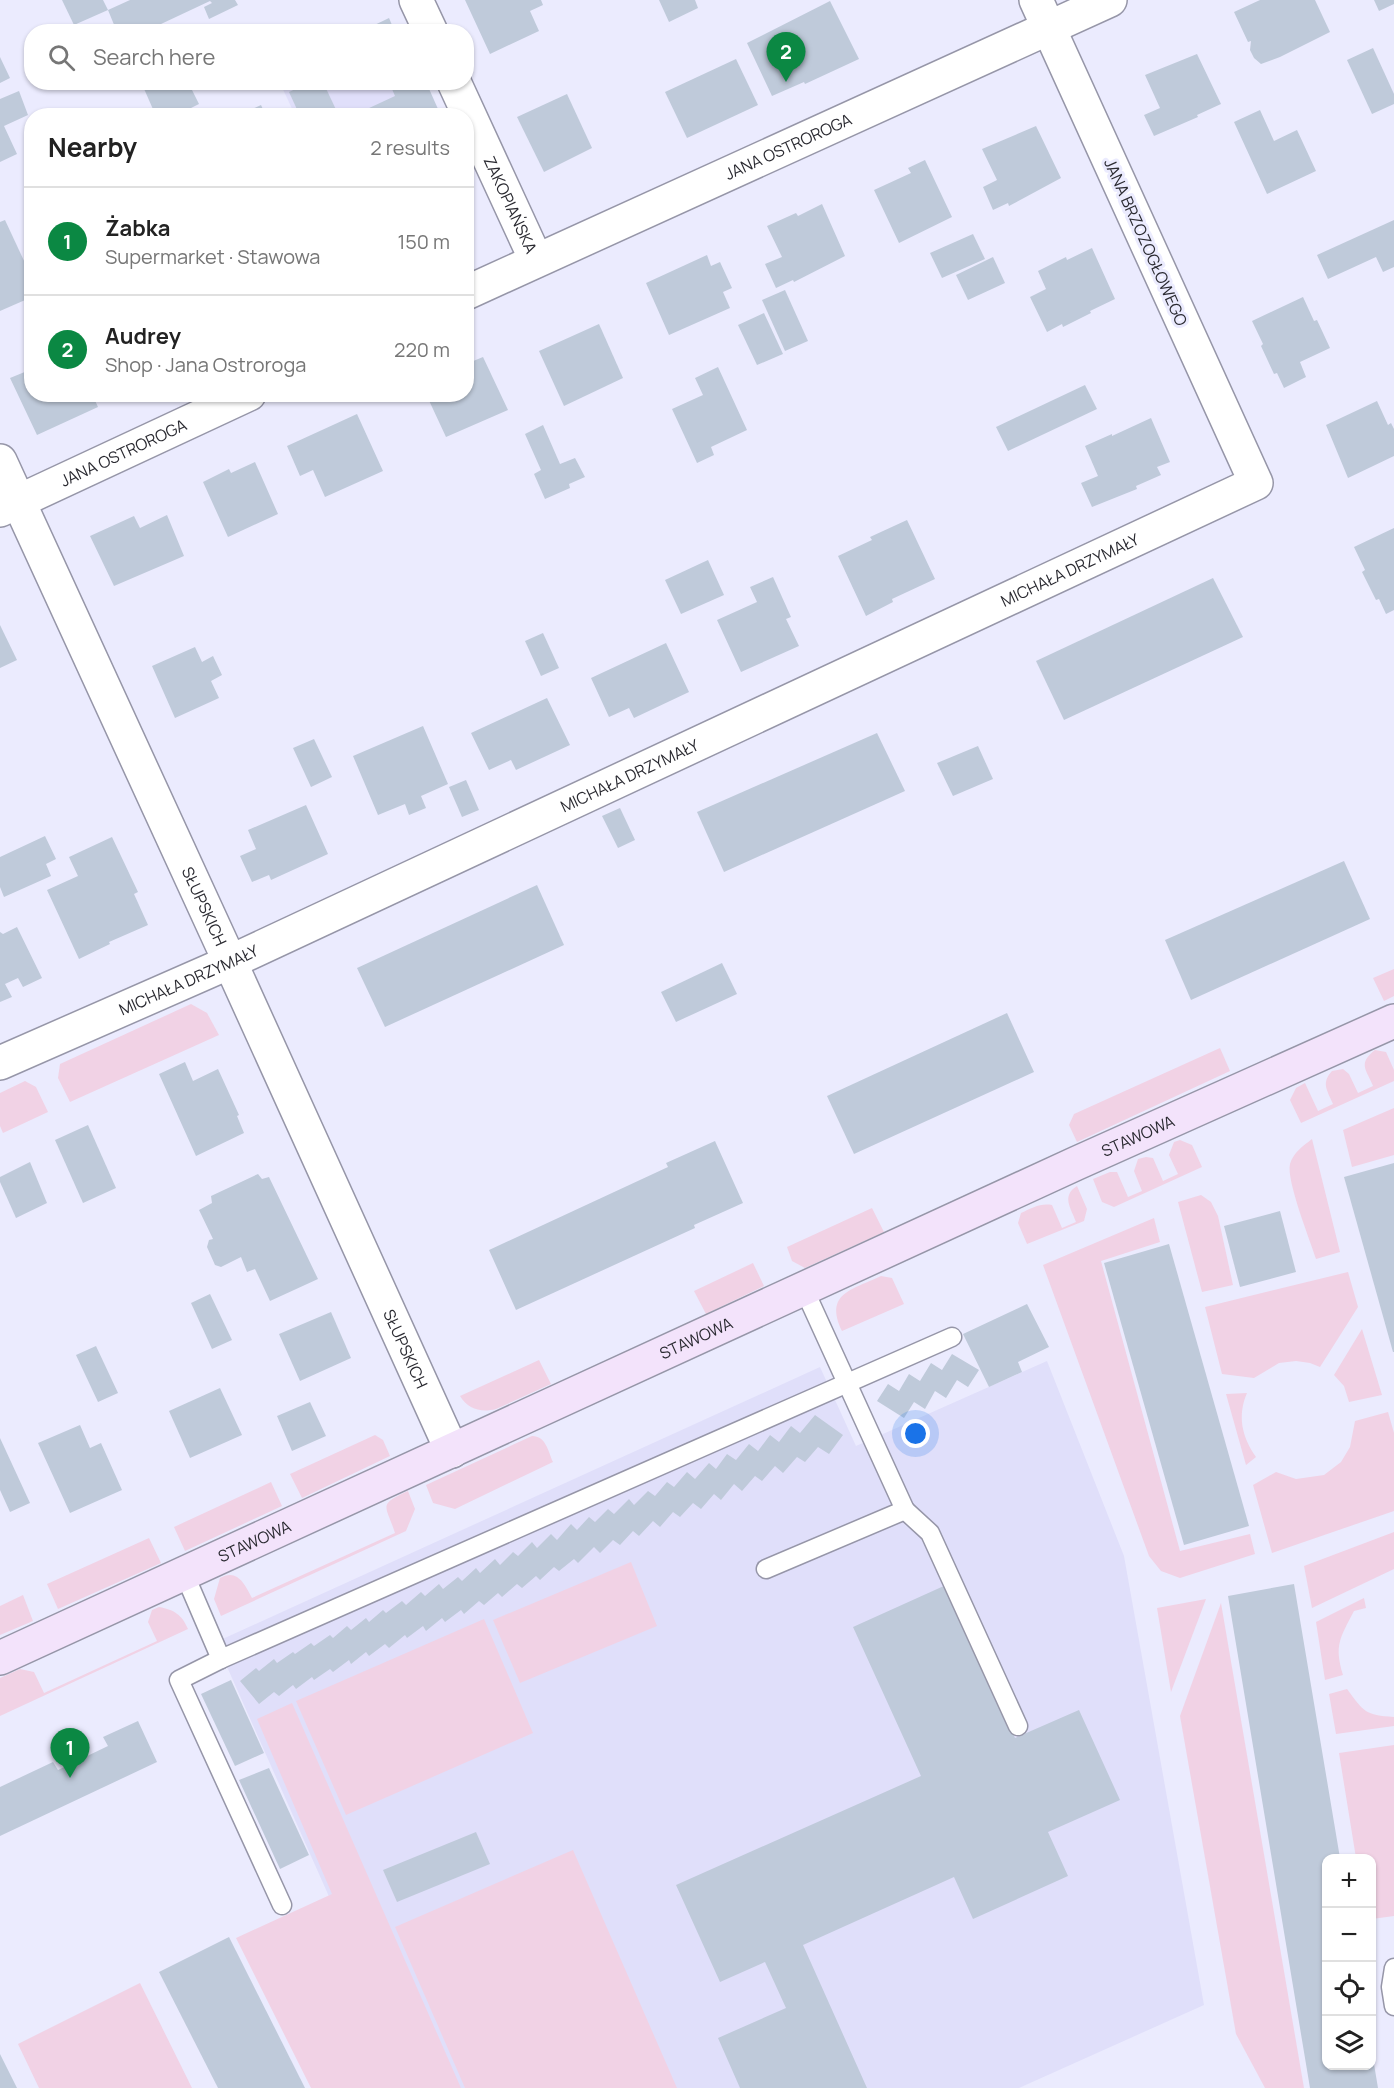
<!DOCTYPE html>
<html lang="en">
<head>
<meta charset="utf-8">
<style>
  :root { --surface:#fff; --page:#f2f2f2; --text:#222; --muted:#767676; --line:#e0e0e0; --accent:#0b8843 }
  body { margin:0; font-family:Manrope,sans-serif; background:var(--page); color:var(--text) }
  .controls { position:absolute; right:18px; bottom:18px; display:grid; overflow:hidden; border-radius:12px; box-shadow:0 2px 4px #0004 }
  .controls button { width:54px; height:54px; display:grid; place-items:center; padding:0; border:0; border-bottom:2px solid var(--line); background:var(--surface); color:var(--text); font:30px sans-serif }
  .you { position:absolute; left:916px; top:1434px; width:21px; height:21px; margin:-15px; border:4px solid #fff; border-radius:50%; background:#1a73e8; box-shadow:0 0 0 9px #1a73e833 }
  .badge { display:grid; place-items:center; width:39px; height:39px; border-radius:50%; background:var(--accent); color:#fff; font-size:20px; font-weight:700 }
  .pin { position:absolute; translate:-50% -50px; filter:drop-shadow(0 2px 3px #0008) }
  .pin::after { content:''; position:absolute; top:32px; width:21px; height:18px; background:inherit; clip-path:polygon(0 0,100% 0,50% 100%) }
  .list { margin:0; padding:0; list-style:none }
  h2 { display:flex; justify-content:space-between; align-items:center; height:78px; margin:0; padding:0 24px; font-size:26px }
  h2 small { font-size:20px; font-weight:400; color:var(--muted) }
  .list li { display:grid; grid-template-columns:39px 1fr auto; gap:18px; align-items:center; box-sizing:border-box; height:108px; padding:0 24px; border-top:2px solid var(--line) }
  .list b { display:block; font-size:22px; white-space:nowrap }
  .list p { margin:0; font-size:20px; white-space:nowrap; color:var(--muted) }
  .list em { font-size:20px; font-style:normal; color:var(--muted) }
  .icon { flex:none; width:33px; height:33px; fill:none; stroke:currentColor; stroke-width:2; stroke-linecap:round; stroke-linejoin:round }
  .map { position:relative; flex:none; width:1394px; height:2088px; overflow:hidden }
  .search { position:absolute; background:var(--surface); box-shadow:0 2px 4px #0004; left:24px; top:24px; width:450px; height:66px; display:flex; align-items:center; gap:15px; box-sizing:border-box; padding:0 21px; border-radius:24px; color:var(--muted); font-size:22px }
  .panel { position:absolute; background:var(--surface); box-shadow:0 2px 4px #0004; left:24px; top:108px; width:450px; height:294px; border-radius:24px }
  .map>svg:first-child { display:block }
</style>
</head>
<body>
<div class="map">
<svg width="1394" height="2088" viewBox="0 0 1394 2088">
  <rect width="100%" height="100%" fill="#ebebfe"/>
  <g fill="#e0dffa">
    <path d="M280,83H426L441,115H295Z"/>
    <path d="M1047,1361L1124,1556L1204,2005L1019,2088H414L216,1642L820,1367L856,1446Z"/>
  </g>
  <g fill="#f1d2e5">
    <path d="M1394,969V996L1384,1001L1373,978Z"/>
    <path d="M191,1004L207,1013L219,1035L70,1102L58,1078L60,1064Z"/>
    <path d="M1220,1048L1230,1071L1077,1142L1069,1125L1074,1114Z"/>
    <path d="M1375,1050L1386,1052L1394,1070V1081L1301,1123L1290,1100L1296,1088L1305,1083L1318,1111L1333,1104C1327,1090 1321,1083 1332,1071L1343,1069L1349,1074L1358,1093L1373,1086C1367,1070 1357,1064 1375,1050Z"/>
    <path d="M25,1081L36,1087L48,1112L3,1133L0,1126V1093Z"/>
    <path d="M1394,1108V1155L1352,1167L1343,1130Z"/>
    <path d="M1312,1139L1340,1252L1316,1259C1310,1240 1286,1180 1290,1164C1293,1153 1303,1146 1312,1139Z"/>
    <path d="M1180,1140L1192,1145L1202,1167L1114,1207L1102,1202L1093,1179L1110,1172H1117L1128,1197L1142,1191L1134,1171L1138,1159L1146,1157L1153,1158L1163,1181L1178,1174L1169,1155L1174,1142Z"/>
    <path d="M1077,1186L1087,1209L1084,1221L1027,1244L1018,1223L1021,1213C1032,1208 1040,1203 1052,1205L1062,1228L1076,1222C1071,1208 1061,1196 1077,1186Z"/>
    <path d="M1201,1195L1211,1202L1218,1216L1233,1285L1202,1292L1178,1202Z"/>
    <path d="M872,1208L884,1232L805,1268L792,1261L787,1247Z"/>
    <path d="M1154,1218L1160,1242L1101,1261L1180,1551L1250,1534L1255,1554L1180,1578L1161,1571L1149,1556L1043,1265Z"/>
    <path d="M753,1263L764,1286L706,1314L694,1291Z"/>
    <path d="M1348,1272L1358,1307L1320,1367L1310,1363L1296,1361L1279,1363L1254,1378L1222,1374L1205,1307Z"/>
    <path d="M881,1276L892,1278L904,1304L842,1331C824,1293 852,1290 881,1276Z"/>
    <path d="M1362,1329L1382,1395L1349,1402L1344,1386L1334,1375Z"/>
    <path d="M539,1360L551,1384L496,1409C481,1413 468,1409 460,1396Z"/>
    <path d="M1247,1393C1237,1416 1242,1437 1256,1457L1246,1465L1226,1394Z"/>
    <path d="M1388,1412L1394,1433V1511L1272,1553L1253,1485L1276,1472L1296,1479L1324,1475L1341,1462L1350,1447L1355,1421Z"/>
    <path d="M375,1435L383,1440L390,1456L302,1498L290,1474Z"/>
    <path d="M532,1436C546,1436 548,1451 553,1462L455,1509L433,1503L426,1485Z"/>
    <path d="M271,1482L282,1506L185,1551L174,1527Z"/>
    <path d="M408,1491L415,1509L406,1531L221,1616L214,1599L220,1578C237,1568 245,1584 252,1598L395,1533C386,1505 377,1505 408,1491Z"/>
    <path d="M1394,1532V1569L1312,1608L1304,1566Z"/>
    <path d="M149,1538L161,1563L58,1609L47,1584Z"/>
    <path d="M631,1562L657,1626L520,1683L493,1620Z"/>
    <path d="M23,1595L33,1621L0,1635V1606Z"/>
    <path d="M1364,1598L1366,1608L1354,1611C1340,1638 1334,1645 1343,1675L1325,1680L1316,1622Z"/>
    <path d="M1206,1599L1171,1692L1157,1608Z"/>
    <path d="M1221,1603L1304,2088H1265L1236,2034L1180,1716Z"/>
    <path d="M159,1607C175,1610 182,1615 188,1629L0,1716V1678L20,1669L34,1672L44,1693L157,1641L148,1622L152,1610Z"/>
    <path d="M484,1619L533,1733L346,1815L296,1701Z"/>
    <path d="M1347,1689C1364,1712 1365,1715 1394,1717V1726L1336,1734L1329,1694Z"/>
    <path d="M292,1703L461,2088H311L236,1938L332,1894L257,1719Z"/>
    <path d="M1394,1745V1916L1372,1919V1858H1356L1339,1753Z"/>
    <path d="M573,1850L677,2088H465L395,1927Z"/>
    <path d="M140,1983L192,2088H39L18,2044Z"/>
  </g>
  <g fill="#bfcada">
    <path d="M62,0H103L108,10L74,25Z"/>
    <path d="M130,0H235L238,5L209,19L204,7L212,3L210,1L161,24L164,32H117L108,10Z"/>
    <path d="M465,0H541L543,5L530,11L539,31L490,54Z"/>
    <path d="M659,0H695L698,8L669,22Z"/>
    <path d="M1260,0H1315L1330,32L1280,57L1261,64L1254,58L1250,50L1251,41L1248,42L1234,12Z"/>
    <path d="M1374,0H1394V4L1379,11Z"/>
    <path d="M830,1L859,59L805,84L804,82L772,96L747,43Z"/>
    <path d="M389,18L395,32H360Z"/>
    <path d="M1373,48L1394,94V104L1372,114L1347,60Z"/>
    <path d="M1197,54L1221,104L1197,115L1198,117L1154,136L1144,115L1160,108L1145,75Z"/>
    <path d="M0,57L10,78L0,83Z"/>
    <path d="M736,59L758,105L687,138L665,92Z"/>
    <path d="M141,82H188L199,104L175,116H156Z"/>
    <path d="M310,82H323L339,116H300L289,92Z"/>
    <path d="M389,82H426L441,116H371L367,109L395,96Z"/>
    <path d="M19,91L28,115L4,126L17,154L0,162V99Z"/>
    <path d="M567,94L592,148L544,172L517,117Z"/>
    <path d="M261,105L266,116H237Z"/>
    <path d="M1260,110L1274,141L1297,130L1316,171L1267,194L1234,122Z"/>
    <path d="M1036,126L1061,178L1009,206L1008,203L993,210L983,187L997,180L982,149Z"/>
    <path d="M925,160L952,217L899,243L874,190L911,173L908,168Z"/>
    <path d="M822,204L845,256L794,282L793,280L776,288L765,264L782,257L767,226L796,213L798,216Z"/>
    <path d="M5,220L32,278V297L0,311V222Z"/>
    <path d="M1394,220V267L1383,272L1376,257L1328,279L1317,255Z"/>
    <path d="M973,234L985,259L942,278L930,253Z"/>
    <path d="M1092,248L1115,299L1090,311L1091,313L1063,327L1062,324L1047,332L1030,297L1046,289L1038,271L1066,257L1067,260Z"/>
    <path d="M707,255L711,266L720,262L732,288L723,292L730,308L669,335L646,283Z"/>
    <path d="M993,257L1005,283L968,300L956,275Z"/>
    <path d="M785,290L808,341L785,351L762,300Z"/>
    <path d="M1303,297L1314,321L1317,320L1330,348L1300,362L1306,377L1284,388L1277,373L1274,374L1261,346L1263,344L1252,321Z"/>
    <path d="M764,313L783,354L757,365L738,325Z"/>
    <path d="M599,324L623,378L564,406L539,351Z"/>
    <path d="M483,357L508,410L446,437L426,394H466V364Z"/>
    <path d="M718,367L747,430L711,447L714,455L697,463L672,409L703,395L695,378Z"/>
    <path d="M32,369V394H92L98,407L37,435L10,378Z"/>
    <path d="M1085,385L1097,409L1008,451L996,427Z"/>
    <path d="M1377,401L1388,425L1391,423L1394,429V456L1348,478L1326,425Z"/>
    <path d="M357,414L383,471L325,497L313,470L300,476L287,446Z"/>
    <path d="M1151,418L1170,462L1157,467L1161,475L1136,486L1137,489L1092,507L1081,483L1098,476L1085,446L1112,434V436Z"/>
    <path d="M543,425L560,464L575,458L585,477L569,484L570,488L545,499L534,474L541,470L525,434Z"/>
    <path d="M255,462L278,514L228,537L203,482L229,469L231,473Z"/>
    <path d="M167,515L184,556L114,586L90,536L134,516L140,528Z"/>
    <path d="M907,520L935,579L892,599L893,602L866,616L838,556L872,540L870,537Z"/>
    <path d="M1394,528V610L1386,614L1379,599L1376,600L1362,572L1365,570L1354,547Z"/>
    <path d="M708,560L724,595L681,614L665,580Z"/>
    <path d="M773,577L791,617L786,619L799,646L741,672L717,620L757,602L750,587Z"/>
    <path d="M1213,578L1243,637L1064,720L1036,661Z"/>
    <path d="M0,625L17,660L0,668Z"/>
    <path d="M543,633L559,668L541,676L525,641Z"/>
    <path d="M666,643L689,692L634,718L629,708L609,717L591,678Z"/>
    <path d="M195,647L202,662L213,656L222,675L211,681L219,698L175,718L152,666Z"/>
    <path d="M547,698L570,745L516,770L511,760L489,770L471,733Z"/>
    <path d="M423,726L448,784L421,796L426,808L409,815L405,804L378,815L353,756Z"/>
    <path d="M877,733L905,791L724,872L697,812Z"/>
    <path d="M314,739L332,777L311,787L293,748Z"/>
    <path d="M978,746L993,779L953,796L937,763Z"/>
    <path d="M466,780L479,810L462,817L449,787Z"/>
    <path d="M306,805L328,854L271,880L269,875L252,882L240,856L256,849L248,830Z"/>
    <path d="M620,808L635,840L618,848L602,816Z"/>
    <path d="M45,836L56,859L46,864L51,876L4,897L0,887V857Z"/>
    <path d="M112,837L138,892L134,894L148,925L109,942L110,944L79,959L47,890L78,876L69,857Z"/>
    <path d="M1344,861L1370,919L1191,1000L1165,940Z"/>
    <path d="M537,885L564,945L385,1027L357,968Z"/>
    <path d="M17,927L42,978L23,987L18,978L5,984L12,997L0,1002V932L3,934Z"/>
    <path d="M722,963L737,994L676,1022L661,992Z"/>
    <path d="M1007,1013L1034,1072L854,1154L827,1096Z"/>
    <path d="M185,1062L193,1081L218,1069L239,1115L237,1116L244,1133L196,1156L159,1074Z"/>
    <path d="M88,1125L116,1188L83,1203L55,1140Z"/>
    <path d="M715,1141L743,1203L694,1225L695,1228L516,1310L489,1250L668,1167L666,1163Z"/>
    <path d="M30,1162L47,1203L16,1218L0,1182V1177Z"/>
    <path d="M1394,1163V1352H1393L1344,1177Z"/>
    <path d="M258,1174L262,1179L269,1177L318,1279L270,1301L255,1269L247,1272L241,1257L221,1267L215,1265L207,1247L209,1240L213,1239L199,1210L212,1203L211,1196Z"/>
    <path d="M1280,1211L1296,1272L1240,1287L1224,1226Z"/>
    <path d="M1169,1244L1249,1526L1184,1545L1104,1263Z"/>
    <path d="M210,1294L232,1340L212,1349L191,1303Z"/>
    <path d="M1027,1304L1049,1347L1018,1362L1022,1372L989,1387L963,1334Z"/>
    <path d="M331,1312L351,1358L300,1381L279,1334Z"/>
    <path d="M96,1346L118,1393L98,1402L76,1355Z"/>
    <path d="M952,1354L979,1370L968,1387L957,1380L946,1398L935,1391L925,1409L914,1402L904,1418L877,1401L888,1384L899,1391L909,1374L920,1381L931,1363L942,1370Z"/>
    <path d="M220,1388L242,1435L190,1458L169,1411Z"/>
    <path d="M310,1402L326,1436L292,1451L277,1416Z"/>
    <path d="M815,1415L843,1435L829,1454L818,1447L805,1462L797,1457L783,1473L775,1466L762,1481L755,1476L742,1491L734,1484L721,1500L714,1494L701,1509L693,1503L680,1517L673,1512L660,1527L653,1521L639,1536L633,1531L620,1545L613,1540L600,1553L594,1547L578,1563L574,1559L559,1571L554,1567L540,1580L536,1576L522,1588L517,1584L502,1597L498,1593L484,1605L479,1601L464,1614L461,1610L445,1622L442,1618L426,1631L423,1626L407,1638L405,1635L389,1648L385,1644L369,1656L366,1652L351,1664L349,1660L333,1672L330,1669L314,1680L312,1677L296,1689L293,1685L279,1696L274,1692L259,1704L240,1681L256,1668L259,1671L274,1659L277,1663L293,1652L295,1654L311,1643L314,1646L330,1635L333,1638L347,1626L351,1630L366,1618L369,1622L383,1610L386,1613L402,1601L406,1605L421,1592L425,1596L439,1584L443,1589L458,1577L462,1581L476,1568L480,1573L495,1559L500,1565L513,1552L518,1556L532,1542L537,1548L551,1534L557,1540L571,1524L577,1530L589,1517L595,1522L608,1509L614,1514L629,1499L634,1505L648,1491L655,1496L667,1482L674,1487L687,1472L695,1479L709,1463L716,1469L727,1454L736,1460L749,1444L758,1451L770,1435L779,1442L791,1426L800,1433Z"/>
    <path d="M80,1425L90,1448L101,1443L122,1490L70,1513L38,1443Z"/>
    <path d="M0,1438L30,1503L10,1512L0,1490Z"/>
    <path d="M1294,1584L1340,1858H1326V2066H1372L1373,2058L1378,2088H1310L1228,1596Z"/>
    <path d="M946,1585L1015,1738L1079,1710L1120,1800L1048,1832L1068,1876L973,1919L954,1877L803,1945L867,2088H740L718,2038L786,2008L765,1962L720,1982L676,1885L921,1776L853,1627Z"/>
    <path d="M231,1680L264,1753L235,1766L201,1694Z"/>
    <path d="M138,1721L157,1762L0,1836V1787L53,1762L58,1770L108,1746L103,1737Z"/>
    <path d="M269,1768L309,1855L280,1869L239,1780Z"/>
    <path d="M476,1832L490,1864L397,1902L383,1870Z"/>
    <path d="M229,1937L305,2088H218L159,1972Z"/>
    <path d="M0,2054L17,2088H0Z"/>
  </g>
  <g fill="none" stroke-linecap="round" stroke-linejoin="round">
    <defs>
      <g id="lane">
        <path d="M905,1510L930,1533L1018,1726"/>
        <path d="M766,1569L905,1510L804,1289"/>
        <path d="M184,1573L221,1659L952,1337"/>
        <path d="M221,1659L179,1680L282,1905"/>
        <path d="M1394,1968L1391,1987L1394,2006"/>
      </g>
      <g id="street">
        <path d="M416,0L431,32"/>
        <path id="s1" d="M454,82L536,260"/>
        <path id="s2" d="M466,293L1110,0"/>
        <path id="s3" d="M0,461L230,962L452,1451"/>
        <path id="s4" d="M0,510L249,394"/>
        <path id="s5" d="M0,1063L230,962L1256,483L1036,0"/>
      </g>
      <g id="secondary">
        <path id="s6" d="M0,1658L1077,1163L1394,1021"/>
      </g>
    </defs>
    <use href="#lane" stroke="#9696a8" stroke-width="21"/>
    <use href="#street" stroke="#9696a8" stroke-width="36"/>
    <use href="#secondary" stroke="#9696a8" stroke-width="36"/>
    <use href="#lane" stroke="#fff" stroke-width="18"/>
    <use href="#street" stroke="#fff" stroke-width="33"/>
    <use href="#secondary" stroke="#f3e3fb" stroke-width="33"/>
  </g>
  <g text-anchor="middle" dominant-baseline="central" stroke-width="6" stroke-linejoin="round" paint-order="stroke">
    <g font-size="16" fill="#2a2a31" stroke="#ebebfe">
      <text stroke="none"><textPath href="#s2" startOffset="354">JANA OSTROROGA</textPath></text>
      <text stroke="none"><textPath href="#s1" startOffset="135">ZAKOPIAŃSKA</textPath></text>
      <text transform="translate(1146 242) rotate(66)">JANA BRZOZOGŁOWEGO</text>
      <text stroke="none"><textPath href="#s4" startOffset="136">JANA OSTROROGA</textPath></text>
      <text stroke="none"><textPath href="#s5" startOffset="1178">MICHAŁA DRZYMAŁY</textPath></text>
      <text stroke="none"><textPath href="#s5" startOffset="692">MICHAŁA DRZYMAŁY</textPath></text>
      <text stroke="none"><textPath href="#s3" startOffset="490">SŁUPSKICH</textPath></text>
      <text stroke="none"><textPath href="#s5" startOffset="206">MICHAŁA DRZYMAŁY</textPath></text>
      <text stroke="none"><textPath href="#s6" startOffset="1252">STAWOWA</textPath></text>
      <text stroke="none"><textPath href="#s6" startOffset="766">STAWOWA</textPath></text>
      <text stroke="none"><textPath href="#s3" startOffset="976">SŁUPSKICH</textPath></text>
      <text stroke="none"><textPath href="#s6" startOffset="280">STAWOWA</textPath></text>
    </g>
  </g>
</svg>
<div class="controls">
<button>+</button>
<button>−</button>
<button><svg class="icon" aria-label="locate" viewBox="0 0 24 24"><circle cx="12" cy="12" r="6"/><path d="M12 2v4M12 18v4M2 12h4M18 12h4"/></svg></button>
<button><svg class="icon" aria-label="layers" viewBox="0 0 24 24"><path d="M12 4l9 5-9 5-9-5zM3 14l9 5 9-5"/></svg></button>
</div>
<div class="you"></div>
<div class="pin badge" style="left:70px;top:1778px">1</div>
<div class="pin badge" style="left:786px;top:82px">2</div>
<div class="search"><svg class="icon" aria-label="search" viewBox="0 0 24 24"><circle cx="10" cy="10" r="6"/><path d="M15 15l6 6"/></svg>Search here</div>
<section class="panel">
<h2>Nearby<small>2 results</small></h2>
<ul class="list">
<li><span class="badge">1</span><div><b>Żabka</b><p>Supermarket · Stawowa</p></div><em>150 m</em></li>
<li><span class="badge">2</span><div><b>Audrey</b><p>Shop · Jana Ostroroga</p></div><em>220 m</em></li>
</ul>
</section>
</div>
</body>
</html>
